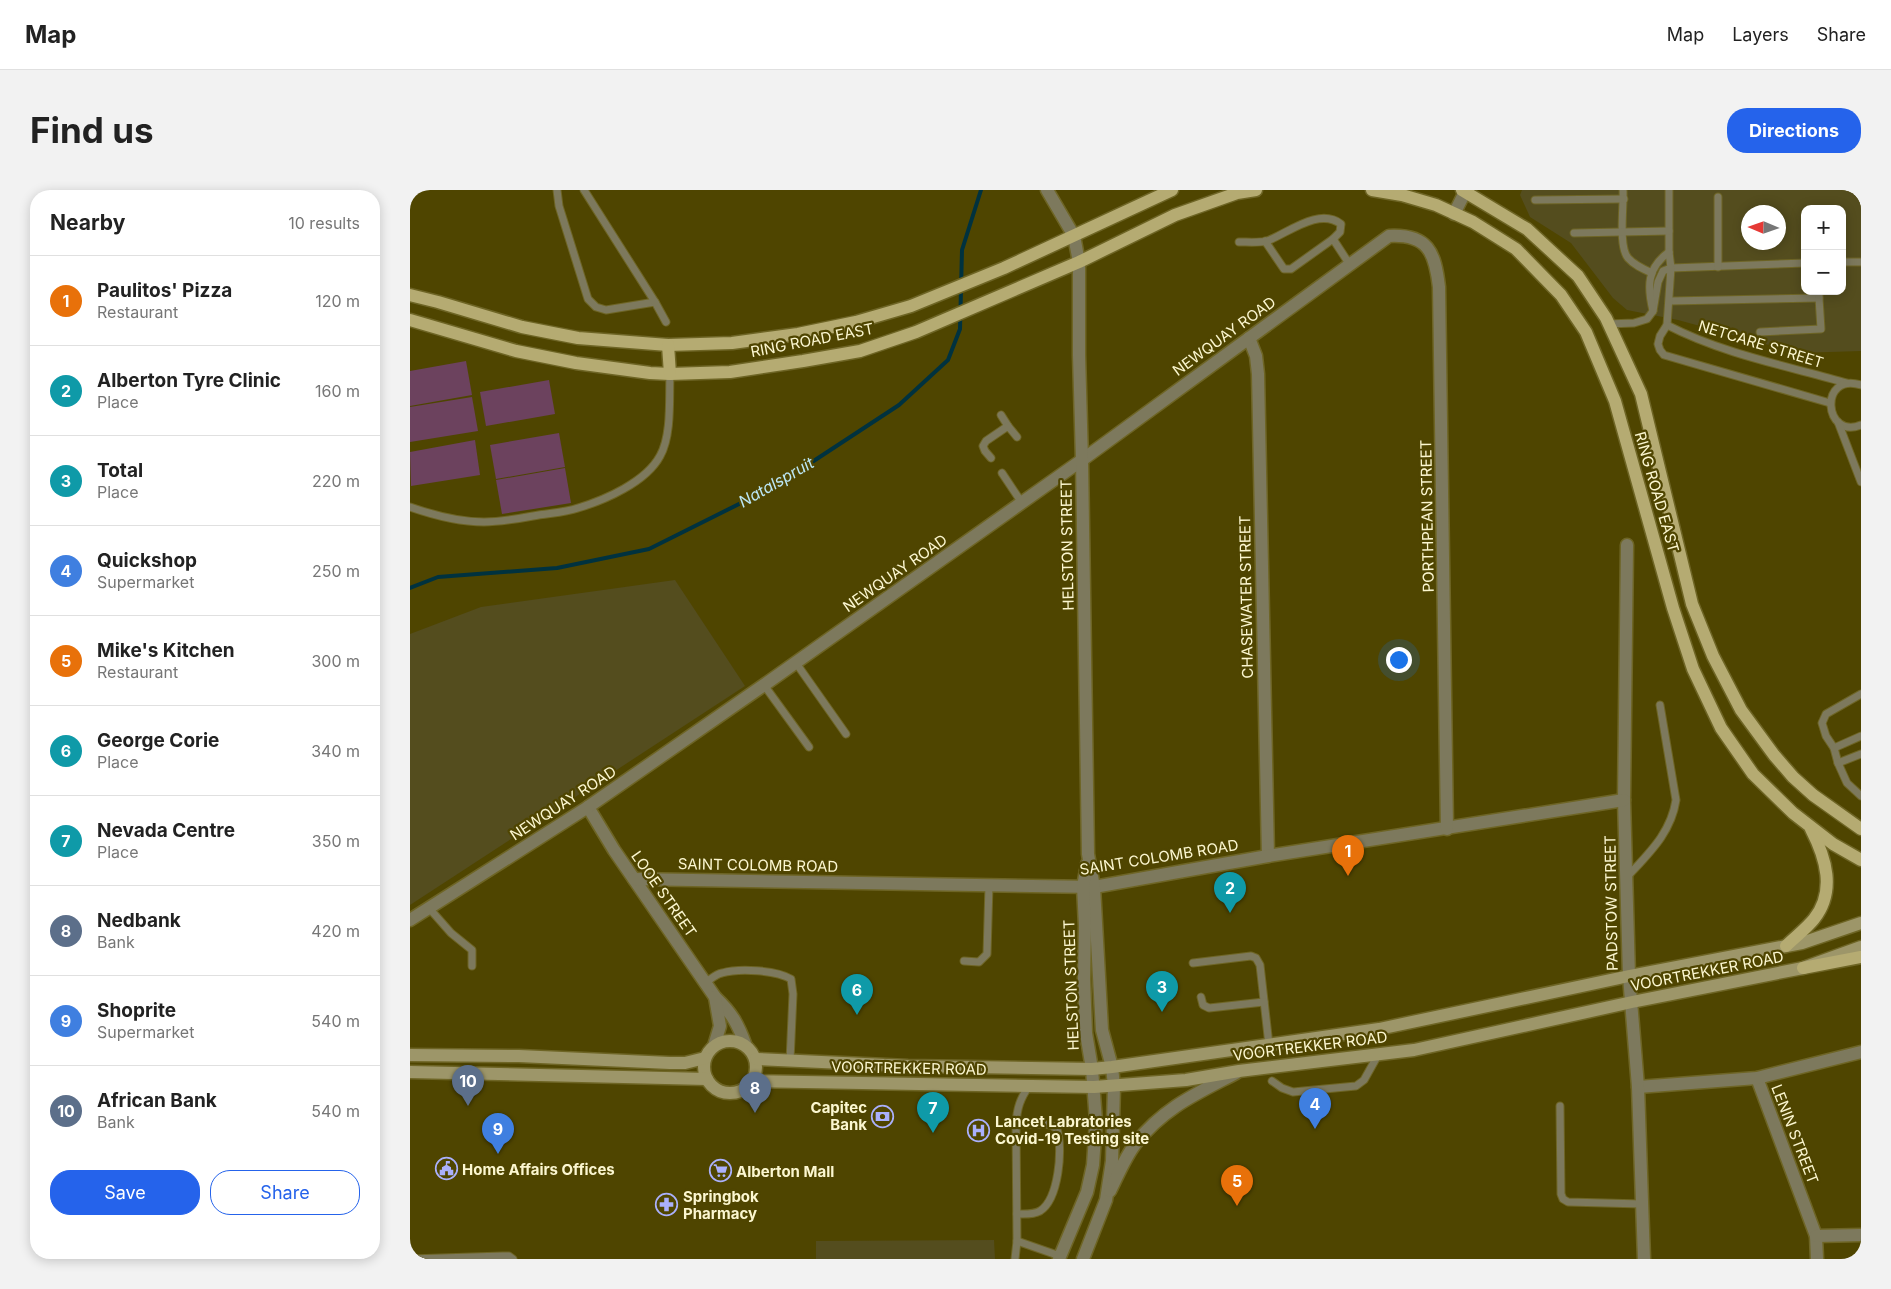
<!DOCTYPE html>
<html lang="en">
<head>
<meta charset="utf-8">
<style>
  :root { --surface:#fff; --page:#f2f2f2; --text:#222; --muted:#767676; --line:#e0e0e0; --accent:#2563eb }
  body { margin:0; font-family:Inter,sans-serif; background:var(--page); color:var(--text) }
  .controls { position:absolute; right:15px; top:15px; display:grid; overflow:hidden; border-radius:10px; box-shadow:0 2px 12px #0003 }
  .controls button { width:45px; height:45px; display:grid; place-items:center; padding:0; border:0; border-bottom:1px solid var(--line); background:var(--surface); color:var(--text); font:25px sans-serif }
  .compass { position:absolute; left:1331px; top:15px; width:45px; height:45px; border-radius:50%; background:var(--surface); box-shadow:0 2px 12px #0003; rotate:272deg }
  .you { position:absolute; left:988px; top:469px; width:18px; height:18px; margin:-12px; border:4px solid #fff; border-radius:50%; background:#1a73e8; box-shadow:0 0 0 8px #1a73e833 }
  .badge { display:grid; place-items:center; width:32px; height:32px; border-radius:50%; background:var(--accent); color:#fff; font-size:16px; font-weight:700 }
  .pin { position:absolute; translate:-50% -41px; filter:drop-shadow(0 1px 2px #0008) }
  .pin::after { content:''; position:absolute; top:26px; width:18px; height:15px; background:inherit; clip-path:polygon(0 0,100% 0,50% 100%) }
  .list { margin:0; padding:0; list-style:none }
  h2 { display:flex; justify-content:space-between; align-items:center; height:65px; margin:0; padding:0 20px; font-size:21px }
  h2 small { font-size:16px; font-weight:400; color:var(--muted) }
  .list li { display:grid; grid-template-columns:32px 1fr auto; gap:15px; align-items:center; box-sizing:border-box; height:90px; padding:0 20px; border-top:1px solid var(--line) }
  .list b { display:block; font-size:19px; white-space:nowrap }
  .list p { margin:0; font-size:16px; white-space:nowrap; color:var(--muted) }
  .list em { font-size:16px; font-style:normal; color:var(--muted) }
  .actions { display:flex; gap:10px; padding:15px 20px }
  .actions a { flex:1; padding:11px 0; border:1px solid var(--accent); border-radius:20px; text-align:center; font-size:18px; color:var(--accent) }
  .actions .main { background:var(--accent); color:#fff }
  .map { position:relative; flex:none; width:1451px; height:1069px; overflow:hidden; border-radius:20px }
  header { display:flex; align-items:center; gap:30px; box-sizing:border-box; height:70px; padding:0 25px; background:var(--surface); border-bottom:1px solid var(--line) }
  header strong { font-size:24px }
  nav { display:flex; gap:28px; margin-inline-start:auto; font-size:18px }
  .intro { display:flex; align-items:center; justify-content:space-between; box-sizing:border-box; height:120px; padding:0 30px }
  h1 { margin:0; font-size:35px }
  .button { padding:12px 22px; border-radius:20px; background:var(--accent); color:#fff; font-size:18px; font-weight:700 }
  main { display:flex; gap:30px; padding:0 30px }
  aside { flex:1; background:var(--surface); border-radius:20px; box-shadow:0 2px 12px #0003 }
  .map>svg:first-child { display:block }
</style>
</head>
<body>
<header>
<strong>Map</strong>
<nav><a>Map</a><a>Layers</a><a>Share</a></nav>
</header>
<div class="intro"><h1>Find us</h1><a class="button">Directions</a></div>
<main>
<aside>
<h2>Nearby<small>10 results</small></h2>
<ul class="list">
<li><span class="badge" style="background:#e8710a">1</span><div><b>Paulitos' Pizza</b><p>Restaurant</p></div><em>120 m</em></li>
<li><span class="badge" style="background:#0f9aa8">2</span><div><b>Alberton Tyre Clinic</b><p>Place</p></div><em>160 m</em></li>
<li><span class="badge" style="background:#0f9aa8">3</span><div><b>Total</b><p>Place</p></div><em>220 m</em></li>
<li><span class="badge" style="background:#3f7fe0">4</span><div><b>Quickshop</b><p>Supermarket</p></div><em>250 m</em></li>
<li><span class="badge" style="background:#e8710a">5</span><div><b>Mike's Kitchen</b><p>Restaurant</p></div><em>300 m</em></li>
<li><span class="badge" style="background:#0f9aa8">6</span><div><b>George Corie</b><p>Place</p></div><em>340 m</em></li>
<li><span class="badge" style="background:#0f9aa8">7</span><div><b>Nevada Centre</b><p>Place</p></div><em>350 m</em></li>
<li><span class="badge" style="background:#5c6f8a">8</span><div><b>Nedbank</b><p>Bank</p></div><em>420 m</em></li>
<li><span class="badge" style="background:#3f7fe0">9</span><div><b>Shoprite</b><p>Supermarket</p></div><em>540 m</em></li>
<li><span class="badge" style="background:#5c6f8a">10</span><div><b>African Bank</b><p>Bank</p></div><em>540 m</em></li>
</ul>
<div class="actions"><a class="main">Save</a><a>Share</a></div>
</aside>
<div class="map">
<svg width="1451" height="1069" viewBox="0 0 1451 1069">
  <rect width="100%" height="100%" fill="#4f4500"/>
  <g fill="#544d1e" fill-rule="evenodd">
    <path d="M1112,0H1451V161L1388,163L1268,130L1217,120L1203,108L1161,53L1120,27L1110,5ZM1395,19H1432V101H1395ZM1338,22H1368V52H1338Z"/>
    <path d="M265,390L335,496L0,715V444L71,417Z"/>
    <path d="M584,1050L585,1069H406V1051Z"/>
  </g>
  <g fill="#6c425e">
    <path d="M56,171L62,205L0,216V181Z"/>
    <path d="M139,190L145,224L76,236L70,202Z"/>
    <path d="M62,207L68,241L0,252V217Z"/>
    <path d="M149,243L155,277L86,289L80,255Z"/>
    <path d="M65,250L70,285L1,296L0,262Z"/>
    <path d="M155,278L161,313L92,324L86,290Z"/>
  </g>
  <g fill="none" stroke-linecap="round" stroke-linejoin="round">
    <path stroke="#00323f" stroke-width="4" d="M0,398L28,387L147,378L239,359L367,295L489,215L538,170L550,139L552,60L571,0"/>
    <defs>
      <g id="service">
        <path d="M147,0L149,16L178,109L186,117L196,120L245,112"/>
        <path d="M174,0L245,112L256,132"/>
        <path d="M1213,0C1214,16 1208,56 1218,68C1224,75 1233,79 1242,83"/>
        <path d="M1259,0V62L1261,78L1395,73"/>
        <path d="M1125,10L1214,9"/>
        <path d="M1164,43L1259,41"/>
        <path d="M923,49L940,75"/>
        <path d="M829,52C838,52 849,53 857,51C878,43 909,17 931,34L930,42L923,49L881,79H874L855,51"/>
        <path d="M1432,72H1451"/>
        <path d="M1308,77V7"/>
        <path d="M1260,111L1409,108V101"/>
        <path d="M1243,121L1248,92L1253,81L1261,78L1257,135L1250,146L1248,154L1250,160L1254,165L1420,213"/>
        <path d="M1198,134L1224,133L1237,129L1243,121C1237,96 1237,78 1259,62"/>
        <path d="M1257,135C1313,164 1377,176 1437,193"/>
        <path d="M1350,142L1411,139L1409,108"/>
        <path d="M1451,195C1408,182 1414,250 1451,235"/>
        <path d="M591,225L598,236"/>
        <path d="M1428,232L1451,292"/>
        <path d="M581,268L575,261L573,256L576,251L598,236L607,247"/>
        <path d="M592,283L612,313"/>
        <path d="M0,317C23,325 50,332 74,332C91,332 107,329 123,326C138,323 154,323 168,318C195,310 236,292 250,266C262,245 259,208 260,184"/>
        <path d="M386,473L436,544"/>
        <path d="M354,495L399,557"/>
        <path d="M1451,504L1416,524L1412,533L1416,546L1424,558L1428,573L1437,593L1451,606"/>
        <path d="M1424,558L1451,546"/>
        <path d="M1428,573L1451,564"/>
        <path d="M1217,687C1239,663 1261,643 1266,610L1250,515"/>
        <path d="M19,718L41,743L62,760V776"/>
        <path d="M554,771L569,772L577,764L579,695"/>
        <path d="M783,773L841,766L846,768L850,775L859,855"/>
        <path d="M295,793C301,789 306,784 312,783C329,778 366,780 381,789L383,804L380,871"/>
        <path d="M791,807L793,815L799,818L854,812"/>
        <path d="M862,891L872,898L883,902L946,896L954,890L968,865"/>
        <path d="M1150,916L1151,1004L1153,1009L1158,1012L1232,1014"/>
        <path d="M606,934H631L641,935L647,939C653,958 649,1009 630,1021C623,1025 614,1024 607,1024"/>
        <path d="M607,1051L606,934C607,918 610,909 619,896"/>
        <path d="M0,1069L93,1066H99L103,1069"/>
        <path d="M605,1069L607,1051L650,1066"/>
      </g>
      <g id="minor">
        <path d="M839,148L846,166L848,184L858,666"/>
        <path d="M1217,355L1214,610L1219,786"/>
        <path d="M178,617L204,660L305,807C322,823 328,834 336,856"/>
        <path d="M224,689L684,697L858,666L1214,610"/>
        <path d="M0,730L178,617L354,495L672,270L979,46C1018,44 1025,62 1029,97L1037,639"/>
        <path d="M304,856L310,836L305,807"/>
        <path d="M1347,888L1406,1046L1407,1069"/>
        <path d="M1228,897L1347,888L1451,862"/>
        <path d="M1406,1046L1451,1045"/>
      </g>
      <g id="tertiary">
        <path d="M637,0L664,46L669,72V165L672,270L678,664L684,697L692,840L702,877L704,896L702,971L696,1010L673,1069"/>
        <path d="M1044,24L1056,0"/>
        <path d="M1219,786L1228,897L1234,1069"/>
        <path d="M700,1001C708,985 715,967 726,953C755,917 786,904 826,883"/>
        <path d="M649,1069L677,1002L683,975L686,931L682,879L676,843L674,789L675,736L673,697L677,674"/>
      </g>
      <g id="secondary">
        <circle cx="320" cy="877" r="26"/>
        <path d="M0,865L109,866L260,873H275L295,868"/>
        <path d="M346,869L498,876L682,879L702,877L969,839L1219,786L1392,753L1451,733"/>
        <path d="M0,882L297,889"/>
        <path d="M342,891L684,897L776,890L829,881L1004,860L1222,812L1393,778L1451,757"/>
      </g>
      <g id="primary">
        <path d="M962,0L992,5L1026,15L1063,32L1106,59L1151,105L1176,142L1205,211L1263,418L1283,479L1311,538L1343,584L1383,623L1423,654L1451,670"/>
        <path d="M1052,0L1117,39L1168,86L1196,128L1231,204L1282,414L1303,466L1331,520L1364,565L1383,587L1403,605L1451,639"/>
        <path d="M0,105L28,112L112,137L168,148L258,155L322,153L388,144L446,132L501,116L594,78L762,0"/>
        <path d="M0,130L106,161L166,173L240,183L260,184L320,182L393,171L450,161L506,142L669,72L765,25L827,3L846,0"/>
        <path d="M258,155L260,184"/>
        <path d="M1376,756C1385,747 1396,739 1404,729C1426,701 1416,668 1401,639"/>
        <path d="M1393,778L1451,767"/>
      </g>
    </defs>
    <use href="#service" stroke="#6e6525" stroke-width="9"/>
    <use href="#minor" stroke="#6e6525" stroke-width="15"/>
    <use href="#tertiary" stroke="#6e6525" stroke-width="15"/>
    <use href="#secondary" stroke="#6e6525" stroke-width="15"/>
    <use href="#primary" stroke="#6e6525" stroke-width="15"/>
    <use href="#service" stroke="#7d795d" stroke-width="7"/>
    <use href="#minor" stroke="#7d795d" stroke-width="12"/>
    <use href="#tertiary" stroke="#7d795d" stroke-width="12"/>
    <use href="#secondary" stroke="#9d9669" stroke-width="12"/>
    <use href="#primary" stroke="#b5ab72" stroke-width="12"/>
  </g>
  <defs>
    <symbol id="bank-ring" viewBox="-11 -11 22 22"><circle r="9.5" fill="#4f4500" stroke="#aab0fb" stroke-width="1.5"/><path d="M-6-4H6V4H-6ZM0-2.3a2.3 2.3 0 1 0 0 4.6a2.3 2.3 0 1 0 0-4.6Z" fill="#aab0fb"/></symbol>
    <symbol id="hospital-ring" viewBox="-11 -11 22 22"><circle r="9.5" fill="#4f4500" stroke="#aab0fb" stroke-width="1.5"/><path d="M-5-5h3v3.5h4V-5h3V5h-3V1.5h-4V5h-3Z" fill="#aab0fb"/></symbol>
    <symbol id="civic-ring" viewBox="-11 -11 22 22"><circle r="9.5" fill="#4f4500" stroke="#aab0fb" stroke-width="1.5"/><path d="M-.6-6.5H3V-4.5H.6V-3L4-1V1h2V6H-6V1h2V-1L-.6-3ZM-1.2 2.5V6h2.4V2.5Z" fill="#aab0fb"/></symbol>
    <symbol id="supermarket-ring" viewBox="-11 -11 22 22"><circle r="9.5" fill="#4f4500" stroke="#aab0fb" stroke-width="1.5"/><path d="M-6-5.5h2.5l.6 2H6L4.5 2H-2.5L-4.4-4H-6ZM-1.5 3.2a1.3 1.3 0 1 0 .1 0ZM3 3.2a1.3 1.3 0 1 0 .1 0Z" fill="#aab0fb"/></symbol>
    <symbol id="pharmacy-ring" viewBox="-11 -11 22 22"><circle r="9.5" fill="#4f4500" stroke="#aab0fb" stroke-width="1.5"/><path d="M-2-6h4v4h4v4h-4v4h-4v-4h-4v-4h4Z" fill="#aab0fb"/></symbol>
  </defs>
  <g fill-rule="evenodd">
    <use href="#bank-ring" x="460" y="914" width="25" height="25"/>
    <use href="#hospital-ring" x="556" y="928" width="25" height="25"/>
    <use href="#civic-ring" x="24" y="966" width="25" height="25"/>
    <use href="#supermarket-ring" x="298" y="968" width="25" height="25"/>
    <use href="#pharmacy-ring" x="244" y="1002" width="25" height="25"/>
  </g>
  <g text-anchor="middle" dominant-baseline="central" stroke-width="4.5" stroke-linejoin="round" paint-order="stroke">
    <g font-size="15" fill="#fcf7d0" stroke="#4f4500">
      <text transform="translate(814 146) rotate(-36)">NEWQUAY ROAD</text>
      <text transform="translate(402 150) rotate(-11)">RING ROAD EAST</text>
      <text transform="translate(1351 154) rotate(17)">NETCARE STREET</text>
      <text transform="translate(1247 302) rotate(74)">RING ROAD EAST</text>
      <text transform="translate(1017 326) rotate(-91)">PORTHPEAN STREET</text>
      <text transform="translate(657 355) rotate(-91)">HELSTON STREET</text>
      <text transform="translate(485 383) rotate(-35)">NEWQUAY ROAD</text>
      <text transform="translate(836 407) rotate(-91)">CHASEWATER STREET</text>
      <text transform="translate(153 613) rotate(-33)">NEWQUAY ROAD</text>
      <text transform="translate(749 667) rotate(-9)">SAINT COLOMB ROAD</text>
      <text transform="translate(348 675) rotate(1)">SAINT COLOMB ROAD</text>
      <text transform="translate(254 704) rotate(55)">LOOE STREET</text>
      <text transform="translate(1201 713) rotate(-91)">PADSTOW STREET</text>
      <text transform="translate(1297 781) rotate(-11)">VOORTREKKER ROAD</text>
      <text transform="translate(661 795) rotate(-92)">HELSTON STREET</text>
      <text transform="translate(900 856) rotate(-7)">VOORTREKKER ROAD</text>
      <text transform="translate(499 878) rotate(1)">VOORTREKKER ROAD</text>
      <text transform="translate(1385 944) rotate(69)">LENIN STREET</text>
    </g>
    <g font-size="15" font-weight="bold" fill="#fcf7d0" stroke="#4f4500" text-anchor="start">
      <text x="457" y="917" text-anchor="end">Capitec<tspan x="457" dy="17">Bank</tspan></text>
      <text x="585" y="931">Lancet Labratories<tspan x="585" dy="17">Covid-19 Testing site</tspan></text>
      <text x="52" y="979">Home Affairs Offices</text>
      <text x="326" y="981">Alberton Mall</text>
      <text x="273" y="1006">Springbok<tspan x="273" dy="17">Pharmacy</tspan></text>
    </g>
    <g font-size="16" font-style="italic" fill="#bce7f5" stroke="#4f4500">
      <text transform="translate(366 292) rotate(-30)">Natalspruit</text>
    </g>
  </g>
</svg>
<div class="controls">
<button>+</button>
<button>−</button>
</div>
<svg class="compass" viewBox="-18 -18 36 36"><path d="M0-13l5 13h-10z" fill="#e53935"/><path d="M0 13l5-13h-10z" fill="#767676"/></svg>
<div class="you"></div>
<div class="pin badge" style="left:938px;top:686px;background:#e8710a">1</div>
<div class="pin badge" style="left:820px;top:723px;background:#0f9aa8">2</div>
<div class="pin badge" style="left:752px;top:822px;background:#0f9aa8">3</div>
<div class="pin badge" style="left:905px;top:939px;background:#3f7fe0">4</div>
<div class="pin badge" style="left:827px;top:1016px;background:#e8710a">5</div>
<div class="pin badge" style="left:447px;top:825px;background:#0f9aa8">6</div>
<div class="pin badge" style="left:523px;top:943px;background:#0f9aa8">7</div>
<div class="pin badge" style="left:345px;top:923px;background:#5c6f8a">8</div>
<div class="pin badge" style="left:88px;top:964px;background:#3f7fe0">9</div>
<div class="pin badge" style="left:58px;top:916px;background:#5c6f8a">10</div>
</div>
</main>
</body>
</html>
